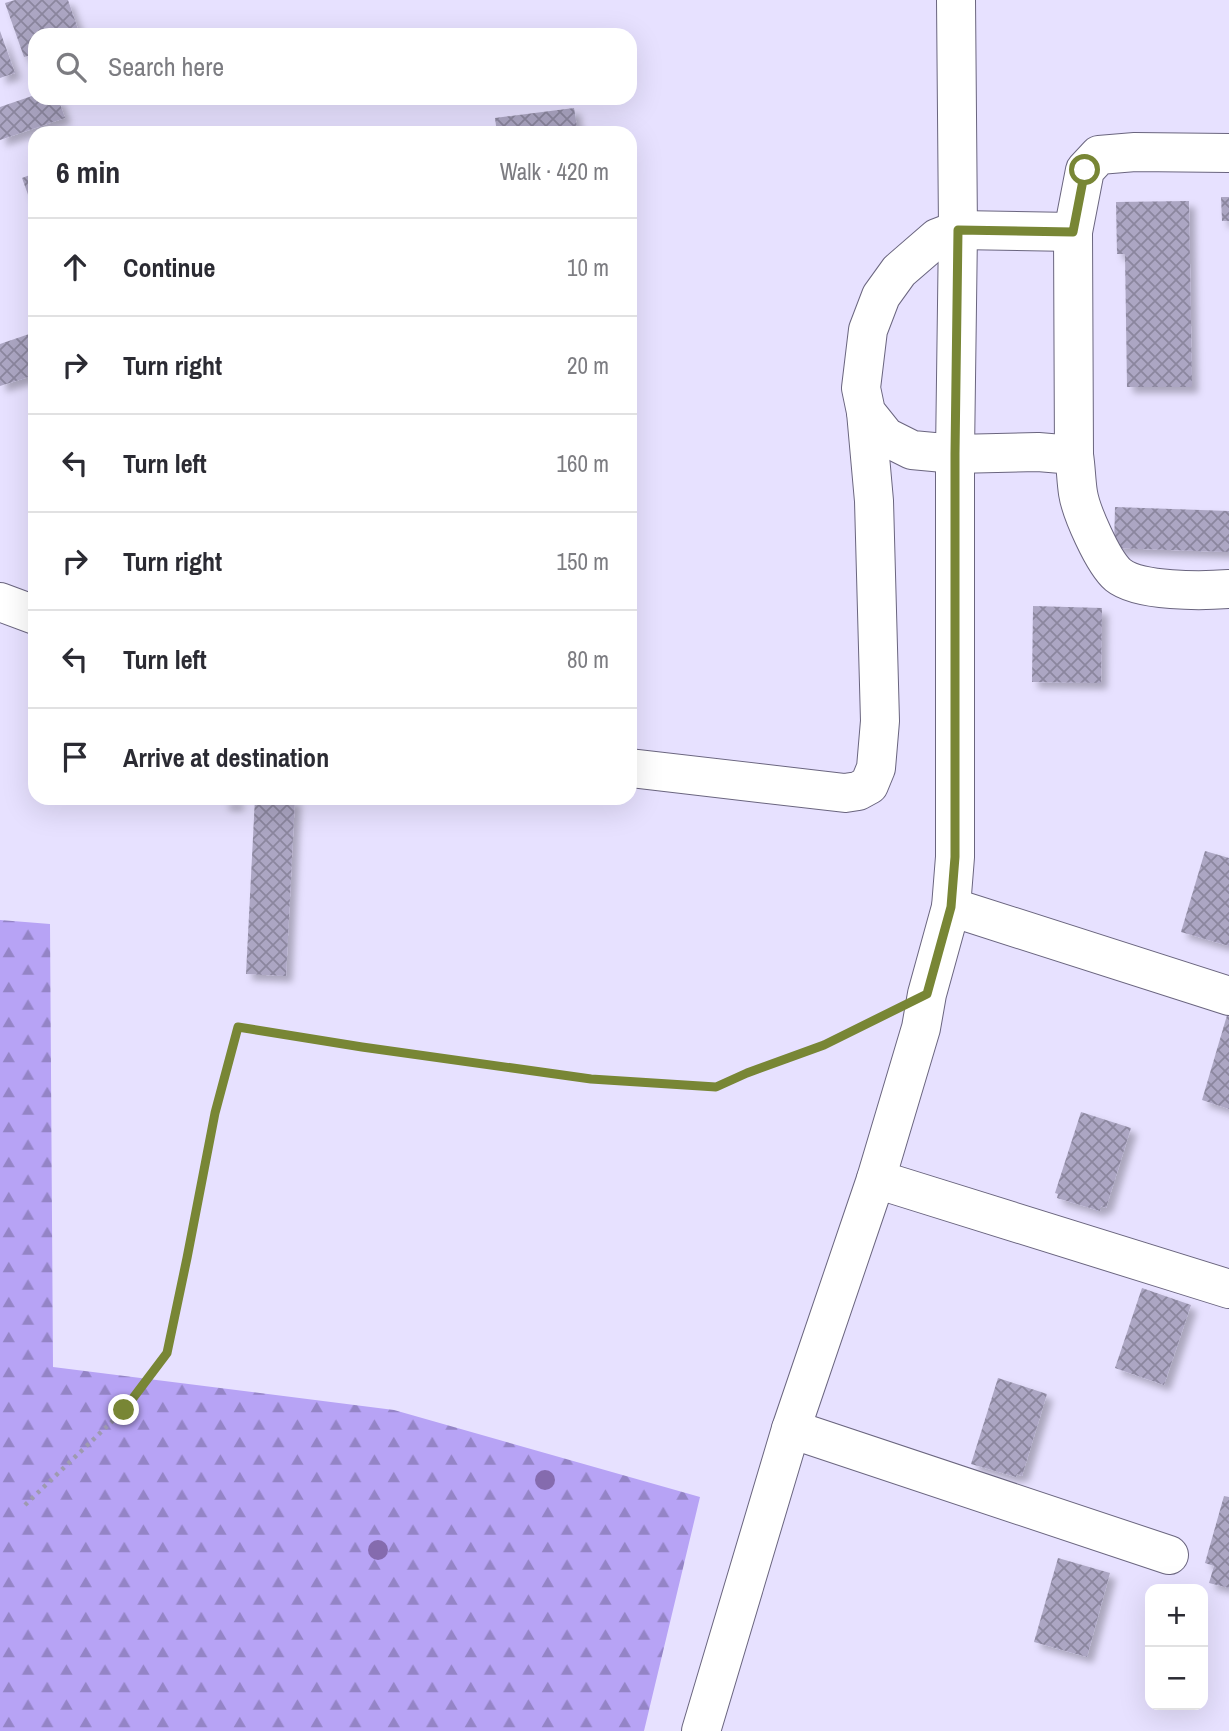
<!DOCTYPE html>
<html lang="en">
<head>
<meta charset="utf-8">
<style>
  :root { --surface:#fff; --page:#f7f7f7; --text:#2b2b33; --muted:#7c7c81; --line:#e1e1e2 }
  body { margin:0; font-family:"Archivo Narrow",sans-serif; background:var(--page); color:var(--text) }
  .controls { position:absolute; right:21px; bottom:21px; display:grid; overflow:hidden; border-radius:14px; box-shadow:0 7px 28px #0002 }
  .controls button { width:63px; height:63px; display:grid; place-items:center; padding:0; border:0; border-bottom:2px solid var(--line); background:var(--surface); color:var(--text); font:35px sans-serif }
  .stop { position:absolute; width:21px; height:21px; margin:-16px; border:5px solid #788635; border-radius:50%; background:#fff }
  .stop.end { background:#788635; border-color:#fff; box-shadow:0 2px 7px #0008 }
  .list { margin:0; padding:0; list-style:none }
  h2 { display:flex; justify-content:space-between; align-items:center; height:91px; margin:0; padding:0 28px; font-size:30px }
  h2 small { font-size:23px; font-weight:400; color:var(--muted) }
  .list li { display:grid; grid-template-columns:46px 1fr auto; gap:21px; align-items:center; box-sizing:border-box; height:98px; padding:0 28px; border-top:2px solid var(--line) }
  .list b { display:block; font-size:26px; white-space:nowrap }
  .list em { font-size:23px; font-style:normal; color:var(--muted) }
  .icon { flex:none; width:38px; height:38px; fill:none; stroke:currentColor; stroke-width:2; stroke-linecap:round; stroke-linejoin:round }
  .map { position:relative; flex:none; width:1229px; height:1731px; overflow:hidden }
  .search { position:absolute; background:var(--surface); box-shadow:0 7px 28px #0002; left:28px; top:28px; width:609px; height:77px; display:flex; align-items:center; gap:18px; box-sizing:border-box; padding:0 24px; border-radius:21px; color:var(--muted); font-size:26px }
  .panel { position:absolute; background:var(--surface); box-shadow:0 7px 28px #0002; left:28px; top:126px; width:609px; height:679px; border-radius:21px }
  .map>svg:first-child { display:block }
</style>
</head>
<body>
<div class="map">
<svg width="1229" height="1731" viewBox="0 0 1229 1731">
  <defs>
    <pattern id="forest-firs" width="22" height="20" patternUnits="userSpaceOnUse" patternTransform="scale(1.75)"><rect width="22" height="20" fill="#b7a3f5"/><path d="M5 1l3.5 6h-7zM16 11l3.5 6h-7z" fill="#9484c6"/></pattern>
    <pattern id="building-cross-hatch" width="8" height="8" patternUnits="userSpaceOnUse" patternTransform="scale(1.75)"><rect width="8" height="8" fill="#aca6c3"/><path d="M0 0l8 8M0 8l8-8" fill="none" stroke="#8b869e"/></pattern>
    <filter id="shadow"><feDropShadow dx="6" dy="6" stdDeviation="3.5" flood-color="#0004"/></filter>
  </defs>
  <rect width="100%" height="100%" fill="#e7e1ff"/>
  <path fill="url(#forest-firs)" d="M0,920L50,924L53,1367L394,1410L700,1497L644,1731H0Z"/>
  <g fill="url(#building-cross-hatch)" filter="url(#shadow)">
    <path d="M15,0H68L80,35H35V54L24,57L5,3Z"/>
    <path d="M0,31L15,73L0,78Z"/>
    <path d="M35,95V98H58L65,118L0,140V107Z"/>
    <path d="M574,108L578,133H497L495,118Z"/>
    <path d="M35,173V214L22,178Z"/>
    <path d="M1221,197H1229V221H1222Z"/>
    <path d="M1189,201L1192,387H1127L1125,254H1117L1116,202Z"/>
    <path d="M35,332V375L0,386V344Z"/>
    <path d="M1115,507L1229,511V552L1114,548Z"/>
    <path d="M1033,606L1102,608L1101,683L1032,682Z"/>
    <path d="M223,798H238L237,805L223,804Z"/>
    <path d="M255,798H295L286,976L246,974Z"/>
    <path d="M1205,851L1229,858V946L1181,932Z"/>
    <path d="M1228,1012H1229V1109L1202,1100Z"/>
    <path d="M1081,1112L1131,1128L1106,1208L1101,1206L1100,1211L1057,1198L1058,1194L1055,1193Z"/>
    <path d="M1142,1288L1191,1305L1164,1385L1115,1368Z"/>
    <path d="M998,1378L1047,1394L1022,1476L1017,1474L1016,1477L971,1464Z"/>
    <path d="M1224,1496L1229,1497V1588L1209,1583L1214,1566L1205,1563Z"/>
    <path d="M1058,1558L1110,1573L1087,1657L1034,1642Z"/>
  </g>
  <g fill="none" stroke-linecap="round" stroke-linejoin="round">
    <defs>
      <g id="minor">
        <path d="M1073,232L958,230L937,238L899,271L881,296L868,330L861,388L866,412L886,437L912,450L955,454L1038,452L1074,455C1076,467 1076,480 1078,493C1081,512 1103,562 1118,575C1139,592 1202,591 1229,589"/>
        <path d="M1074,455L1073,232L1085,170L1099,155L1135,152L1229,153"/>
        <path d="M0,602L35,615"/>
        <path d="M630,768L845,793L858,791L869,785L876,768L880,721L874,501L866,412"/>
        <path d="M951,907L1229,996"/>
        <path d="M876,1179L1229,1289"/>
        <path d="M791,1429L1169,1555"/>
        <path d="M701,1731L791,1429L876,1179L921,1028L927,994L951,907L955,857V454L958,230L956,0"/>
      </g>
    </defs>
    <use href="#minor" stroke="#6a657f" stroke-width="40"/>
    <path stroke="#9e9ab0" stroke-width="4.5" stroke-dasharray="3.5 5" stroke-linecap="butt" d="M25,1505L124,1410L167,1353L187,1258L215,1113L238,1026L362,1047L591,1079L716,1087L747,1073L824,1045L889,1013"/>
    <use href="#minor" stroke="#fff" stroke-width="38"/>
  </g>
  <g fill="#856bae">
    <circle cx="545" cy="1480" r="10"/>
    <circle cx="378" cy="1550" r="10"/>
  </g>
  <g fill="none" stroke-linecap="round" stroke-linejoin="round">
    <path stroke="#788635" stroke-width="9" d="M124,1410L167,1353L187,1258L215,1113L238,1027L362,1047L591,1079L716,1087L747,1073L824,1045L927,994L951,907L955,857V454L958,230L1073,232L1085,170"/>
  </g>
</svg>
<div class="controls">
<button>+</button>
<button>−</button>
</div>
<div class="stop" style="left:1085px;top:170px"></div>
<div class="stop end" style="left:124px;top:1410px"></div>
<div class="search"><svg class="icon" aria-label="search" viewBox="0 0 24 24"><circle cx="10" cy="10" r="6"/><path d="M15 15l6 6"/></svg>Search here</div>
<section class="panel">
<h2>6 min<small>Walk · 420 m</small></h2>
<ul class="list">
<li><svg class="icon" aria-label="ahead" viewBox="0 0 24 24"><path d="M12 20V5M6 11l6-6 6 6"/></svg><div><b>Continue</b></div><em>10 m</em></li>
<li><svg class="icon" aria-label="right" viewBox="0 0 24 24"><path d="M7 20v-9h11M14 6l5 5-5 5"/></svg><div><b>Turn right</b></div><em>20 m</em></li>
<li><svg class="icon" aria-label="left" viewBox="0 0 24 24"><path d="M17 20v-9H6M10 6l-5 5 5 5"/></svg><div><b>Turn left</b></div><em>160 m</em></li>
<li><svg class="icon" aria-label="right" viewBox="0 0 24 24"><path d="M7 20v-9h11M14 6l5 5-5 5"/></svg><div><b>Turn right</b></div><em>150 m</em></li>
<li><svg class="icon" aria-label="left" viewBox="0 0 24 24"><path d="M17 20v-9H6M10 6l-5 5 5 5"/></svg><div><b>Turn left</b></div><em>80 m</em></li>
<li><svg class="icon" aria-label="arrive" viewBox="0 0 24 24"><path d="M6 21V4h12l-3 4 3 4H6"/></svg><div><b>Arrive at destination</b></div></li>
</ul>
</section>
</div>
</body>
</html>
